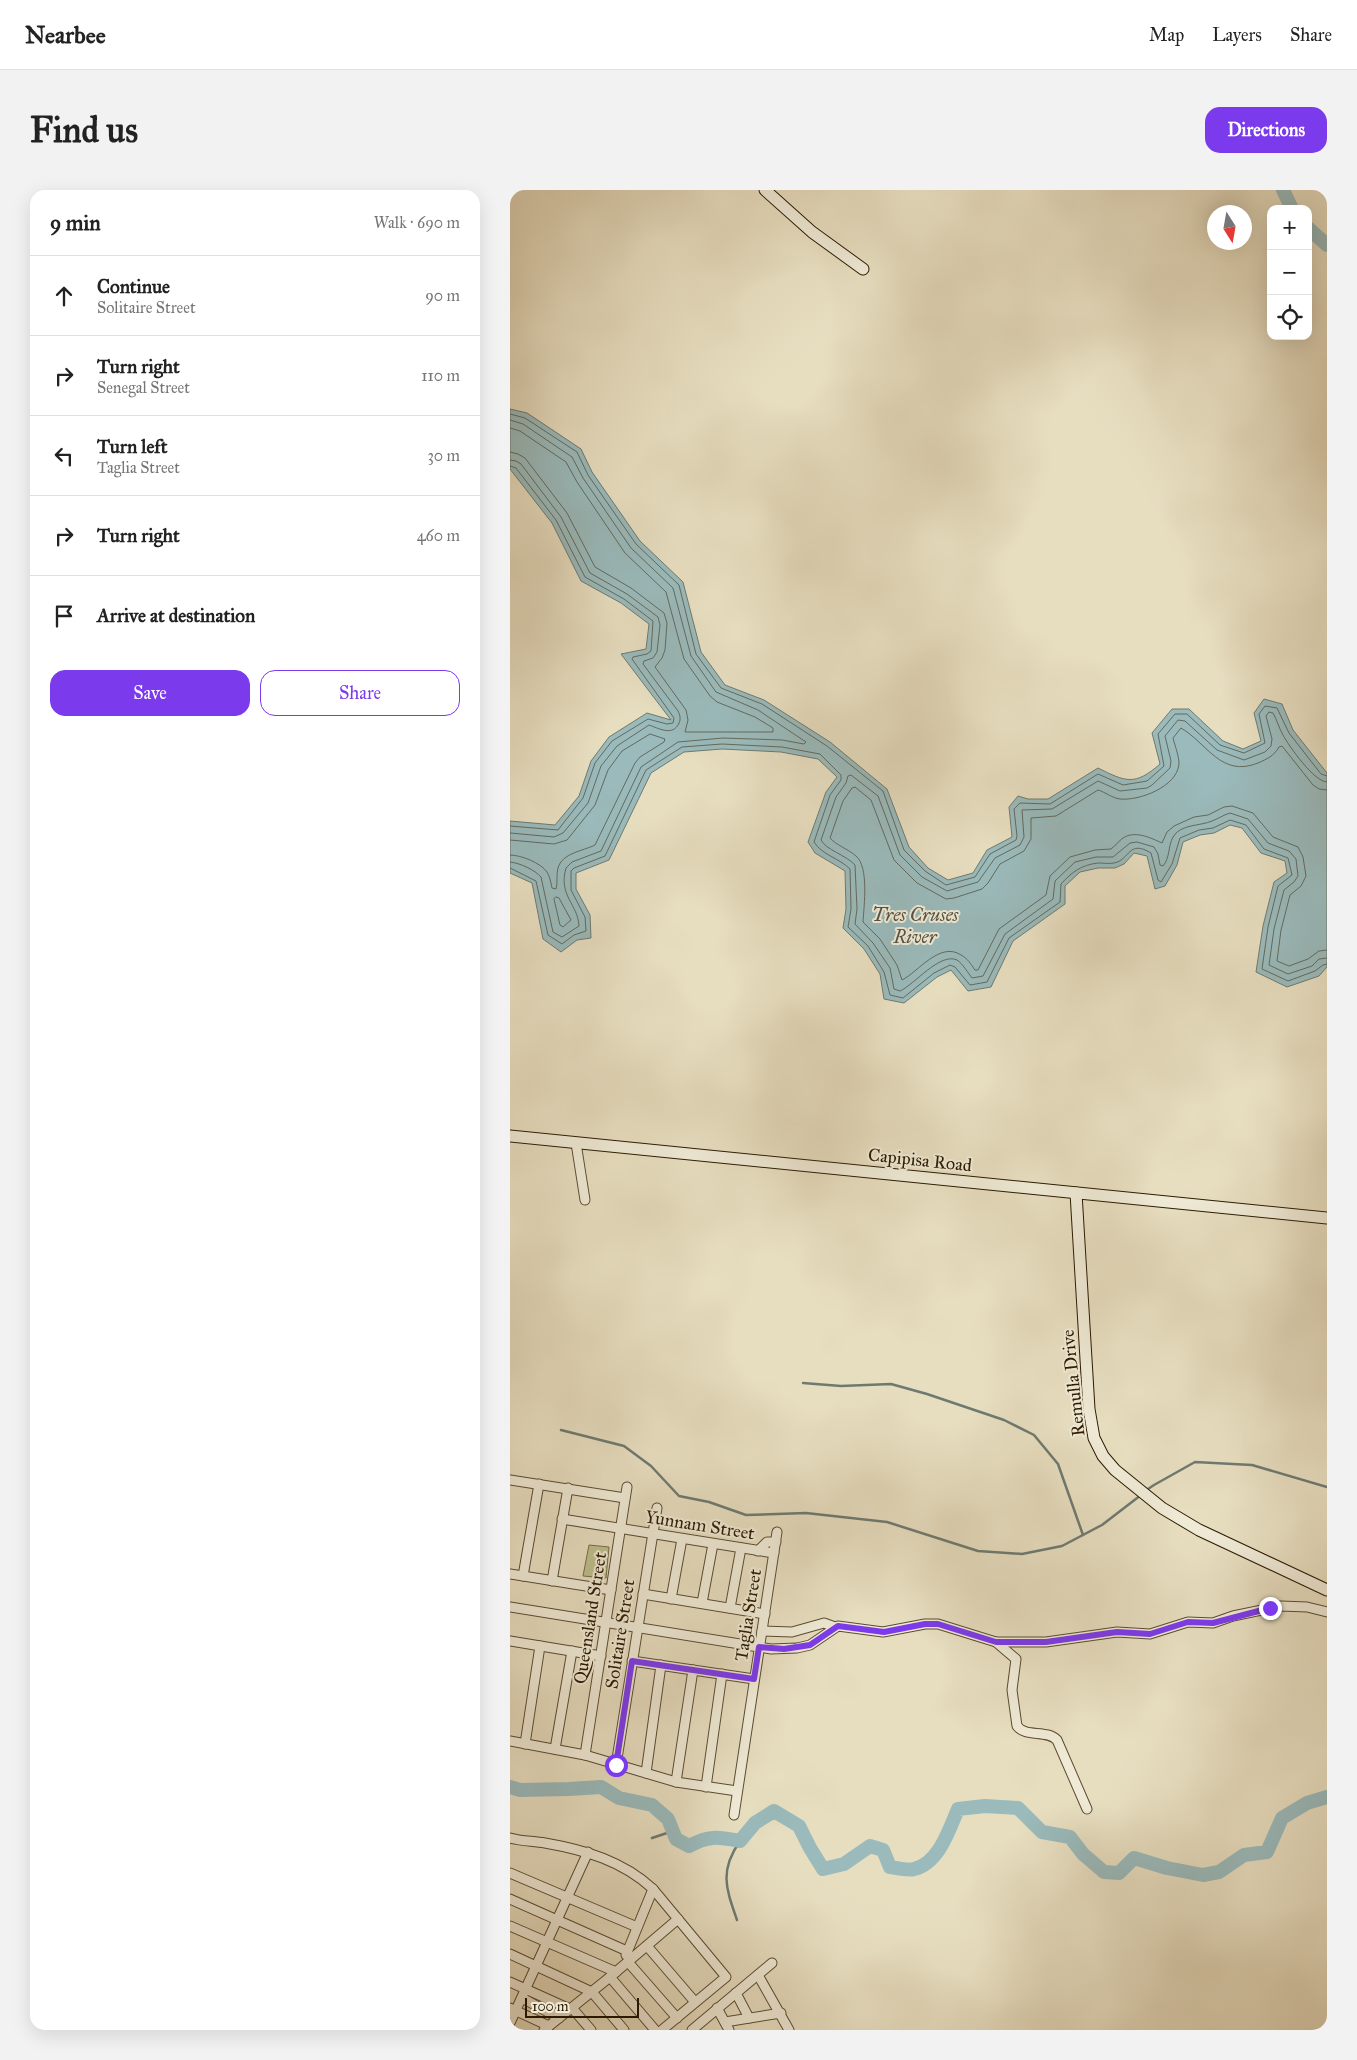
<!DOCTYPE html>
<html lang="en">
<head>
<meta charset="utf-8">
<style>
  :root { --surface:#fff; --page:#f2f2f2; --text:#222; --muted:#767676; --line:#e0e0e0; --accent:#7c3aed }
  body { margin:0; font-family:"IM FELL Great Primer",serif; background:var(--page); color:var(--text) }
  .controls { position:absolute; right:15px; top:15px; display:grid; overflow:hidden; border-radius:10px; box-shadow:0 5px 20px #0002 }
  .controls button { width:45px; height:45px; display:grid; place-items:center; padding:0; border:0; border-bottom:1px solid var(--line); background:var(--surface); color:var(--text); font:25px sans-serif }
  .compass { position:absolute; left:697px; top:15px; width:45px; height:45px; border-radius:50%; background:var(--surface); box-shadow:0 5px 20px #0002; rotate:169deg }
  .scale { position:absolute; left:15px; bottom:12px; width:114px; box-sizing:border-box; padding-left:5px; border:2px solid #2c1a01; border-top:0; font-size:14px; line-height:18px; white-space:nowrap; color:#2c1a01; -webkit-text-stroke:4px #efead6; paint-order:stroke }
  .stop { position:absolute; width:15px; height:15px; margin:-11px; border:4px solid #7c3aed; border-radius:50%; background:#fff }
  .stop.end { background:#7c3aed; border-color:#fff; box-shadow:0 1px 5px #0008 }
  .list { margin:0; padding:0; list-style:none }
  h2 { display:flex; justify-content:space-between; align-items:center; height:65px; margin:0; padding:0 20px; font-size:21px }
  h2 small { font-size:16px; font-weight:400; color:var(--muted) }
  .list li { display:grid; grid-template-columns:32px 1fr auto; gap:15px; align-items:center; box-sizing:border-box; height:80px; padding:0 20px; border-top:1px solid var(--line) }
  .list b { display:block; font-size:19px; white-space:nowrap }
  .list p { margin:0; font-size:16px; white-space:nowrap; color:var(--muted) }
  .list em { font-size:16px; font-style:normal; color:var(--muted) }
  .actions { display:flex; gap:10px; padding:15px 20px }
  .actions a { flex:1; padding:11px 0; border:1px solid var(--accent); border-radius:15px; text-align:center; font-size:18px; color:var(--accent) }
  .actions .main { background:var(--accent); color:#fff }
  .icon { flex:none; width:28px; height:28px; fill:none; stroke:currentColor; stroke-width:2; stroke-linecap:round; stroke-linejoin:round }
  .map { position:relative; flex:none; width:817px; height:1840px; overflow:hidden; border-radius:15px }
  header { display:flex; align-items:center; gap:30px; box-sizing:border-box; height:70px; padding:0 25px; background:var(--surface); border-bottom:1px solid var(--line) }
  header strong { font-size:24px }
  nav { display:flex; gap:28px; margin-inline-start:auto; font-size:18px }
  .intro { display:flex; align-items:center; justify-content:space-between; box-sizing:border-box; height:120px; padding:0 30px }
  h1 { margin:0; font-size:35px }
  .button { padding:12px 22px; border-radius:15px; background:var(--accent); color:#fff; font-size:18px; font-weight:700 }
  main { display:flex; gap:30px; padding:0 30px }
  aside { flex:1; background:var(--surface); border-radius:15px; box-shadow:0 5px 20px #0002 }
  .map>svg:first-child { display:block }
</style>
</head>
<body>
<header>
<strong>Nearbee</strong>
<nav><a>Map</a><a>Layers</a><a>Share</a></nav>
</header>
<div class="intro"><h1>Find us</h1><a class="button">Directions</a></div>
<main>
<aside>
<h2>9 min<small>Walk · 690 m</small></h2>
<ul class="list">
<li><svg class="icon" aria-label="ahead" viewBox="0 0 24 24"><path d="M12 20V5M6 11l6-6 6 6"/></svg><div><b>Continue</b><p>Solitaire Street</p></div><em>90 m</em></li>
<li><svg class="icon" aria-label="right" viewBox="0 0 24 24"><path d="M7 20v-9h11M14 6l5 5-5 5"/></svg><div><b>Turn right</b><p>Senegal Street</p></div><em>110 m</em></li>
<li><svg class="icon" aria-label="left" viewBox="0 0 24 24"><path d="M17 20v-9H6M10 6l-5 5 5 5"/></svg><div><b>Turn left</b><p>Taglia Street</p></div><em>30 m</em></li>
<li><svg class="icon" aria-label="right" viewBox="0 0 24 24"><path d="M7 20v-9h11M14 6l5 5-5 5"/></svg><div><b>Turn right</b></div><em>460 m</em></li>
<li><svg class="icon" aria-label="arrive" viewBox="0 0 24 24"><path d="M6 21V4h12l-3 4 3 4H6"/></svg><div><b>Arrive at destination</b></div></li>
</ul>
<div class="actions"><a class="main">Save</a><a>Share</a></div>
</aside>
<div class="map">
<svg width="817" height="1840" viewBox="0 0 817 1840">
  <rect width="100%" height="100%" fill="#e7dec0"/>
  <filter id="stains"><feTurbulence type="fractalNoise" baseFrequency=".004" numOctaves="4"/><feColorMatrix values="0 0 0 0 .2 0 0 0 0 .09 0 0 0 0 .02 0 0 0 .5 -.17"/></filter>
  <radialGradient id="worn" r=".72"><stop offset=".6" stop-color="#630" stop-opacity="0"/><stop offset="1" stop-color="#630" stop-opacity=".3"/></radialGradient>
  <path fill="#bebf8d" stroke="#756c47" d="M79,1355L99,1357L96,1388L73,1386Z"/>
  <path fill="#9ababb" stroke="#6e7a71" d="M0,219L17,223L71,259L82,282L130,351L173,392L191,462L215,495L254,510L320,552L377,599L399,657L418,678L438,690L463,683L477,660L502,647L499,617L508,606L518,609H538L588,578C616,592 625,596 650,574L642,543L662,519H679L713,551L733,559L751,551L744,523L754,509L772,514L783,540L817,583V777L809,786L777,797L746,782L753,736L764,692L777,683L775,671L751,663L732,638L720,635L704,643L690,645L673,652L667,675L655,696L645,699L637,666L624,663L614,674L605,678H588L570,682L555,696V714L503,751L481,797L458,801L441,780L427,787L394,813L374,809L370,784L354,759L333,738L336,719L335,681L305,663L298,652L316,602L327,587L308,569L271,562L212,559L174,562L141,583L99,670L66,683V699L80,725L81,748L67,750L51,762L33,749L22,693L0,683V631L45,635L69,606L81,571L99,547L137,523L161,530L111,464L136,459L139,434L111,413L71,391L42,333L0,279Z"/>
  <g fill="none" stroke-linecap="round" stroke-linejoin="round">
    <g stroke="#636a5e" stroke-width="1">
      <path d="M0,224L15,228L67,262L78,285L126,354L169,395L186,464L211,498L252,514L317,556L373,601L394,660L415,681L436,695L465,687L480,664L506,650L507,646L504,619L510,613L540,614L588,584L613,595L637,591L654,576L648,544L665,524H677L710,555L734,563L755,553L749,524L755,516L767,518L779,543L811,584L817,586"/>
      <path d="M0,230L13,234L62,267L73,288L121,358L163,398L181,466L206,502L248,520L296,552L294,554L272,550L213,548L168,552L131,577L91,661L62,672L56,678C48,706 68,714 69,736L52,747L43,742L31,687C25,680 10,673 0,672"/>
      <path d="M0,238L10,241L56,272L67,292L115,363L156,402L174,469L200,506L207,512L245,527L263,538V542H175L178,530L176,520L145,477L152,468L155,460L157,433L154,423L121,398L85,377L57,323L15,268L8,264L0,262"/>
      <path d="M0,270L6,271L11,274L51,327L80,383L117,404L148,427L150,435L147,462L143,468L134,471L133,474L168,521C170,525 171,529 169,533C163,547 148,538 139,535L107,556L91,576L78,613L53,643L44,647L0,643"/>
      <path d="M0,276L6,278L46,330L75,387L114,409L143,431L141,461L137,464L123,467L122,469L164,528L163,533L157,534L138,529L102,551L85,573L73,608L48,640L0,636"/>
      <path d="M817,592C804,592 779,556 773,545C769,538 767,530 763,523L759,522L756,526L762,549L761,556L755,562L734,570L707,560L675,531L668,530L655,546L661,571L660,578L642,595L637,598L610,601L588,591L542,619L512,620L514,647L510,655L485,668L468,692L437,701L412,687L390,665L368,606L341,585L338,586L336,593L326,607L311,650C316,660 336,665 345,675L347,719L345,734L363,753L380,778L384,799L390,801C404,795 430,762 447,770C453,774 458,783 462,788L473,786L495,744L543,709L545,691L565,672L586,667H603L620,653L627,652L644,657L648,664L650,675L653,676C660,668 658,656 663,647C670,634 691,636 702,631C708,629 713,625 720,623L738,629L758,653L779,661L786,669L788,686L784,692L774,700L764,739L759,775L778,784L802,776L809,769L817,768"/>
      <path d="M817,600L809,599L803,595L772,556L769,557C764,566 757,569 748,573C711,588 697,553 671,538L663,548C665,556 669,566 669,574C667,597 629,611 610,609C602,608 595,602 588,600L546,626L521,628V649L514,661L490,674L478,693L472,699L444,708L436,709L407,693L384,670L361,610L345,597L342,598L333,611L320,648C326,655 338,659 346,666C359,677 354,715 353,732L370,749L387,775L392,790C408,782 430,751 451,765C457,768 461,774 465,780H468L489,739L536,705L540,686L560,667L585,660L601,659C605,656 609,651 613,648C625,640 641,648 652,653L657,642L664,636L684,627L698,625L714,617L722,616L743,623L763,647L788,657L793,667L796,686L791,696L780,705L771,740L767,771L779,776L798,769L809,761L817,760"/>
      <path d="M0,650L44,654L57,650L85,615L98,580L112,561L140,544L155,549L154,552L130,567L125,573L85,655C73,661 52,663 48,678C46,685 48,692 46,699L42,698C41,693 40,687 37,682C31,673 11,665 0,665"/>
      <path d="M0,678L26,691L38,745L52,754L64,745L76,741L75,727L61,700V681L64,678L95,666L136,580L172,557L212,554L272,557L310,564L331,585V590L320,605L304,652C312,665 329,668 340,679L341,719L338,737L358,756L374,782L380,805L393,808L424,783L440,775L445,777L460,795L477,792L499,748L550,712L551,694C562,682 571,675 588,673C593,673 598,674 604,673C620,670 618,649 641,663L648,690L651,692L662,674L670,648L689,640L703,638L720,630L736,635L754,659L778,668L782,685L768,696L758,737L752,779L778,791L805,781L813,775L817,774"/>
      <path d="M46,707L49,708L61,730L53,737L50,735L44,709Z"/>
    </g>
    <g stroke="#6e7a71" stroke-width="2.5">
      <path d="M293,1193L331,1196L381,1194L417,1204L494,1230L524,1245L548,1274L573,1345"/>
      <path d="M51,1240L114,1256L141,1276L169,1306L199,1312L236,1325L296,1323L377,1332L468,1361L512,1364L552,1356L592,1335L631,1305"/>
      <path d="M635,1301L644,1295L685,1272L742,1275L817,1297"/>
      <path d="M142,1648L163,1641"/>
      <path d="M227,1730C216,1698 209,1681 230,1651"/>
    </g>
    <g stroke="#9ababb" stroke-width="14">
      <path d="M773,0L782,19"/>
      <path d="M798,38L817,55"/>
      <path d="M0,1597L10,1600L59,1599L91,1597L109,1608L142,1615L158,1629L166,1649L179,1656C199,1645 208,1647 230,1651L245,1633L264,1621L289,1636L300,1658L313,1679L334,1674L360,1656L373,1660L380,1677C387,1678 398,1681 404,1679C429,1673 439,1640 448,1619L475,1616L508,1618L532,1642L560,1647L573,1664L594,1682L609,1683L624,1668L657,1678L693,1685L709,1682L734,1665L757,1662L772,1628L797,1613L817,1607"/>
    </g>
    <defs>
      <g id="street">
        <path d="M66,953L75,1010"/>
        <path d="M0,1290L115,1308"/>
        <path d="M52,1329L264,1363"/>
        <path d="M248,1361L257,1352H266"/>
        <path d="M0,1384L101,1400"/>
        <path d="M13,1386L29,1294"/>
        <path d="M42,1391L58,1298"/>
        <path d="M133,1404L255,1424"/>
        <path d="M161,1409L172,1349"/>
        <path d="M192,1413L203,1354"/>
        <path d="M0,1417L261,1459L287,1458L300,1455L328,1436L373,1442L415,1434H428L486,1452H536L607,1442L640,1444L678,1432L703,1433L723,1426L771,1416L797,1417L817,1422"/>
        <path d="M220,1418L231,1358"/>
        <path d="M252,1441L282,1442L314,1433L325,1437"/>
        <path d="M0,1451L91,1466"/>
        <path d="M486,1452L506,1469L502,1500L507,1536C516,1548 536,1539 547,1550L577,1619"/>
        <path d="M122,1471L244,1489"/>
        <path d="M0,1551L75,1565L166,1592L227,1601"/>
        <path d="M15,1554L30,1456"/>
        <path d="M45,1559L62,1461"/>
        <path d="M75,1565L117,1297"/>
        <path d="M106,1575L147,1318"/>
        <path d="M136,1583L151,1475"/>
        <path d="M166,1592L183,1480"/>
        <path d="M196,1597L212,1484"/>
        <path d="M224,1625L267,1342"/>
        <path d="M0,1648C11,1651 23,1651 35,1653C75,1660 113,1671 143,1699L216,1787L152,1840"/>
        <path d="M0,1683L127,1737"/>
        <path d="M0,1709L117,1761"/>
        <path d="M0,1736L106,1782"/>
        <path d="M137,1756L185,1812"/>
        <path d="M0,1764L82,1802L114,1840"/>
        <path d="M116,1765L143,1699"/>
        <path d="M118,1772L167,1828"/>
        <path d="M248,1785L279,1840"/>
        <path d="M100,1787L145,1840"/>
        <path d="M0,1792L60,1819"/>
        <path d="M226,1803L239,1828"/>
        <path d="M12,1808L49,1828"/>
        <path d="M0,1818L39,1836"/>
        <path d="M62,1818L81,1840"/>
        <path d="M207,1818L219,1840"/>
        <path d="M215,1832L271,1823"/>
        <path d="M0,1833L78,1662"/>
        <path d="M34,1840L100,1787L168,1729"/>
        <path d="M182,1840L262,1773"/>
      </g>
      <g id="secondary">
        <path d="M255,0L302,42L353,79"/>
        <path d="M0,946L817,1028"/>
        <path d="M566,1003L579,1219L584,1248L593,1266L605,1280L652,1318L689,1340L817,1400"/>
      </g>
    </defs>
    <use href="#street" stroke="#5b4b31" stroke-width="11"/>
    <use href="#secondary" stroke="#2c1a01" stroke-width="13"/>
    <use href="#street" stroke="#efead6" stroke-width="9"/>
    <use href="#secondary" stroke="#efead6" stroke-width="11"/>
  </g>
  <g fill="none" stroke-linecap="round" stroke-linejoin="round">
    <path stroke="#7c3aed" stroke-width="6" d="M106,1575L122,1471L244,1489L249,1457L274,1459L300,1455L328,1436L374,1442L415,1434H428L486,1452H536L607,1442L640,1444L678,1432L703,1433L760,1418"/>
  </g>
  <g text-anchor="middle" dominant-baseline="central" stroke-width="4" stroke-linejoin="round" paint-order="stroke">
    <g font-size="18" fill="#2c1a01" stroke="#efead6">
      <text transform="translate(410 970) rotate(6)">Capipisa Road</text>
      <text transform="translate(563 1193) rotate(-96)">Remulla Drive</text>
      <text transform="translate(190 1335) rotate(9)">Yunnam Street</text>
      <text transform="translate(238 1425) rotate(-81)">Taglia Street</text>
      <text transform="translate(80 1428) rotate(-81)">Queensland Street</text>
      <text transform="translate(110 1444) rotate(-81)">Solitaire Street</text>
    </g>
    <g font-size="19" font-style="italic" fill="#525242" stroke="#efead6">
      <text x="405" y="724">Tres Cruses<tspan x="405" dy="22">River</tspan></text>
    </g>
  </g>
  <rect width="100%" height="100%" filter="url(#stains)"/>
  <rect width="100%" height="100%" fill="url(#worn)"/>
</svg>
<div class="controls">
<button>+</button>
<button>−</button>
<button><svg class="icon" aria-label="locate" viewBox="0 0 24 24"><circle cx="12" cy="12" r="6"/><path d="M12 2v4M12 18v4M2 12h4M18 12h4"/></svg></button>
</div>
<svg class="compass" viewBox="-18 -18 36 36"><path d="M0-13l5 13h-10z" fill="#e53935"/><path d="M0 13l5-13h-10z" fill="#767676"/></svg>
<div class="scale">100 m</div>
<div class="stop" style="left:106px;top:1575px"></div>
<div class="stop end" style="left:760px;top:1418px"></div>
</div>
</main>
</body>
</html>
